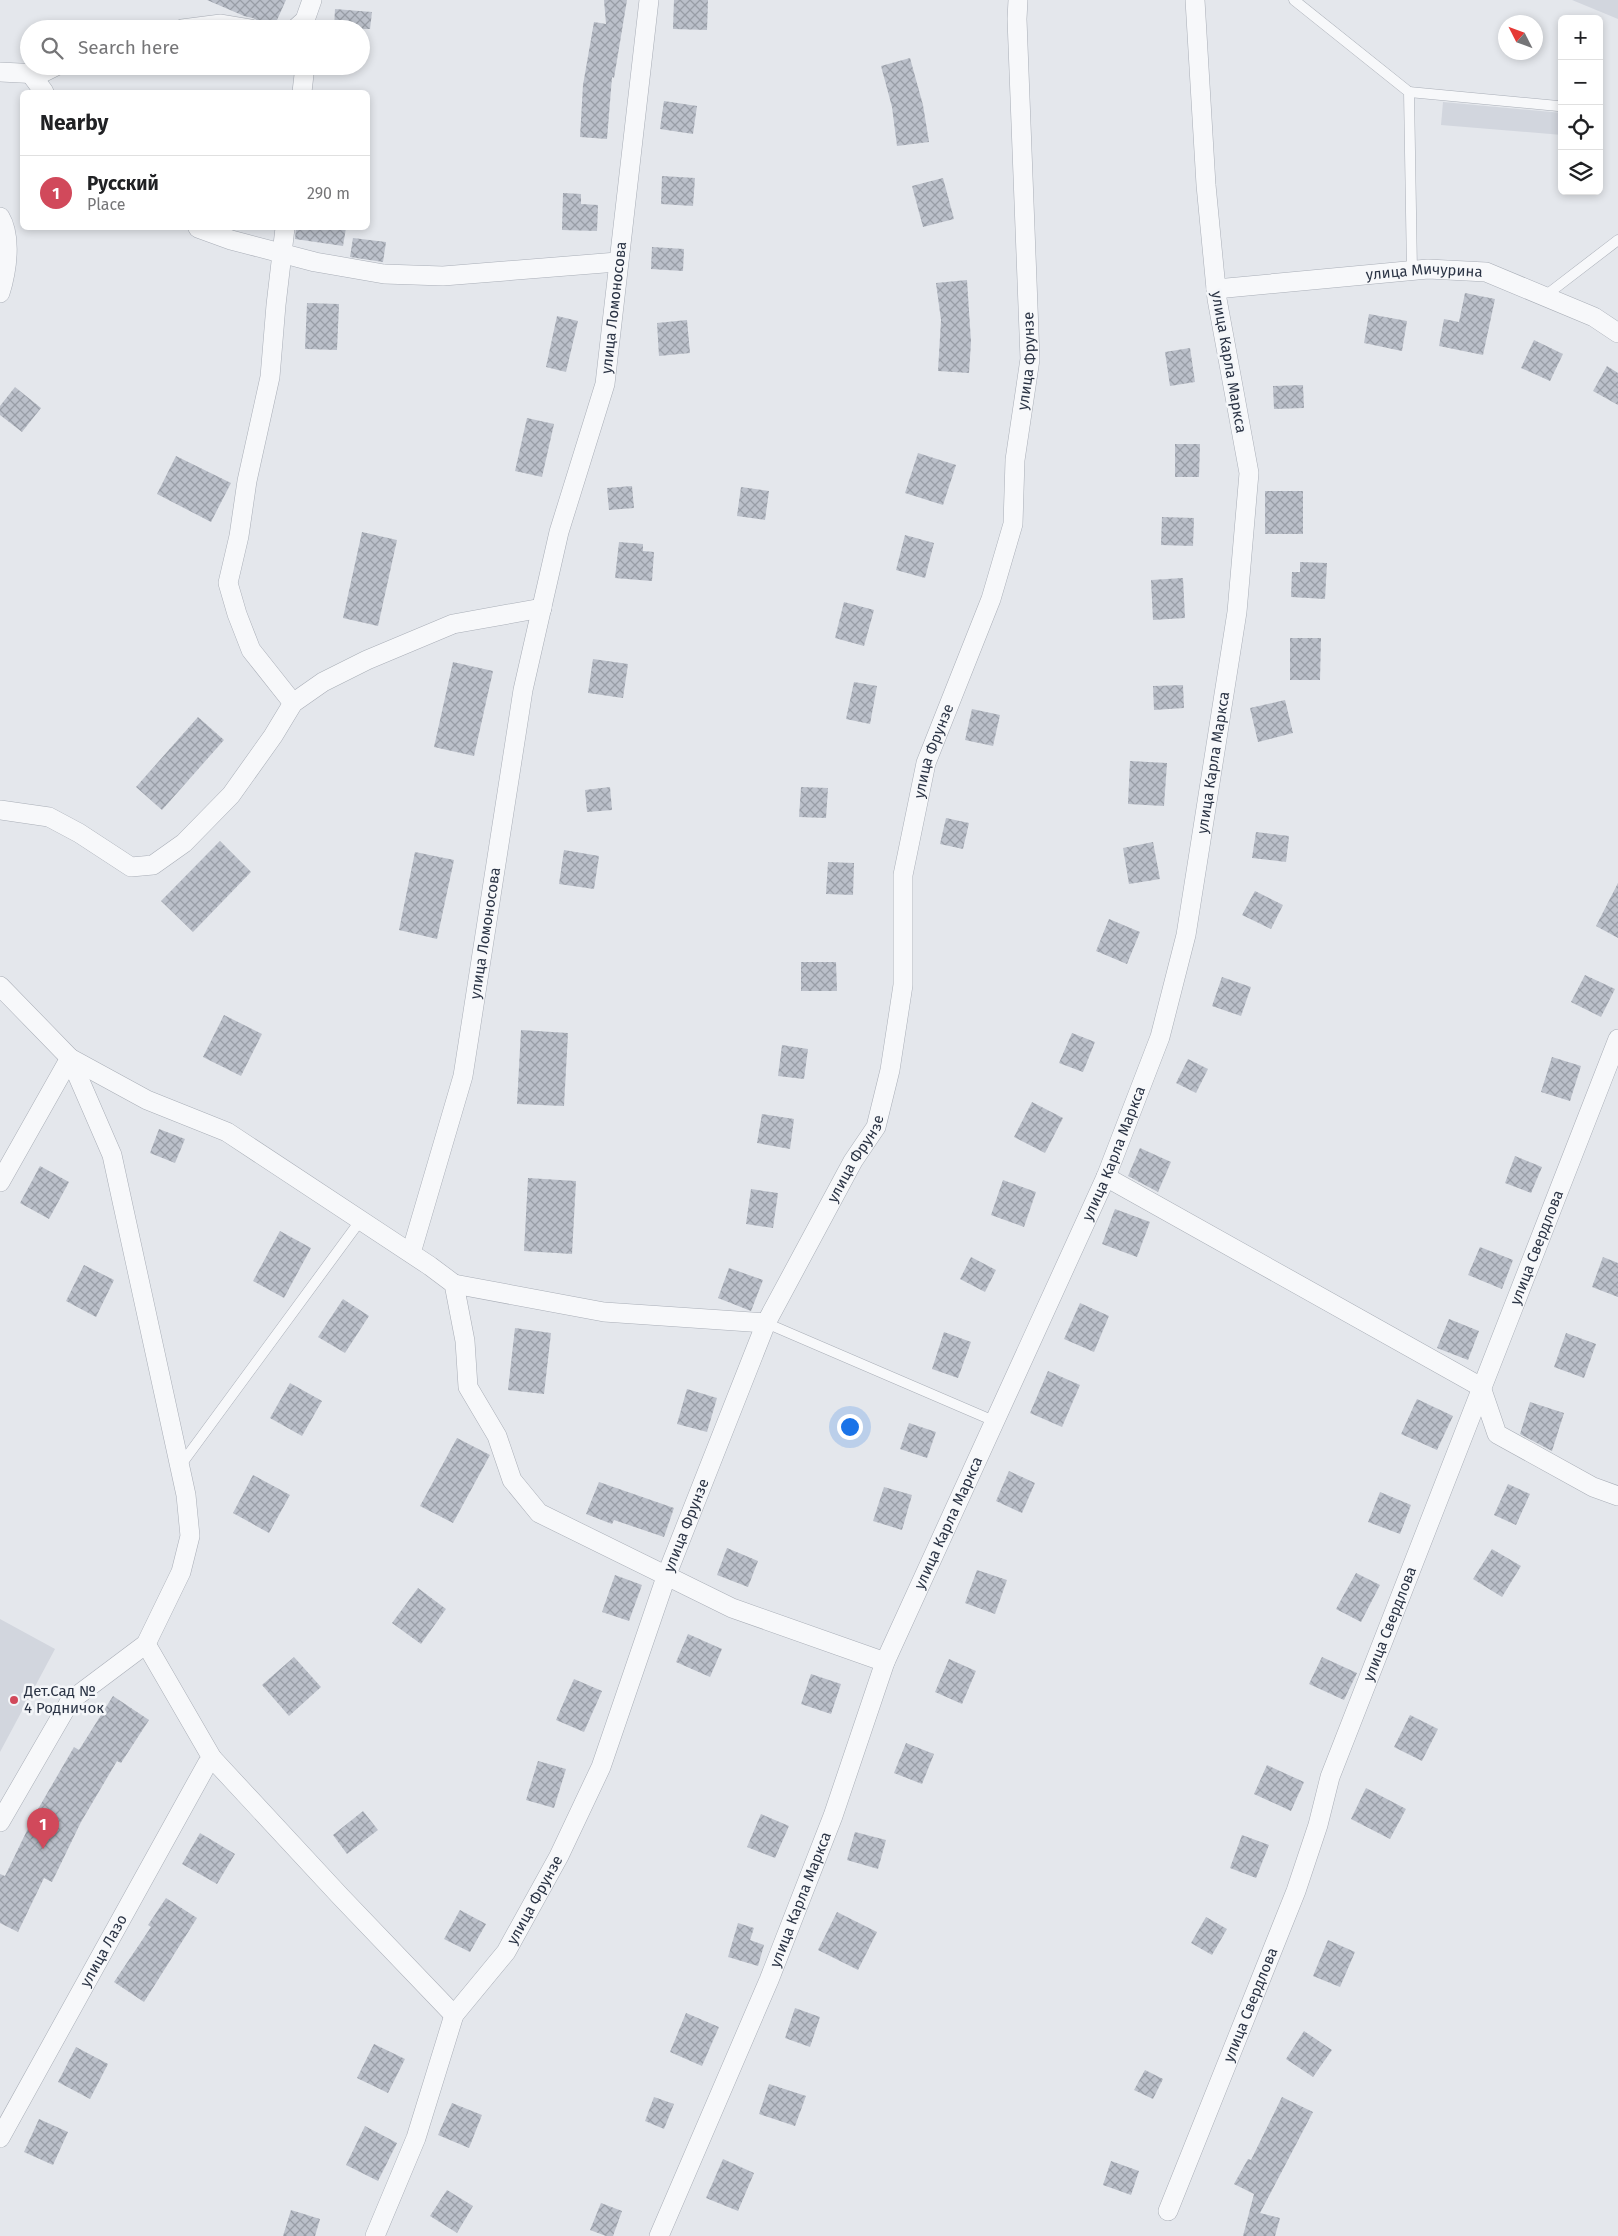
<!DOCTYPE html>
<html lang="en">
<head>
<meta charset="utf-8">
<style>
  :root { --surface:#fff; --page:#f2f2f2; --text:#202124; --muted:#757577; --line:#e0e0e0; --accent:#d1495b }
  body { margin:0; font-family:"Fira Sans",sans-serif; background:var(--page); color:var(--text) }
  .controls { position:absolute; right:15px; top:15px; display:grid; overflow:hidden; border-radius:8px; box-shadow:0 2px 8px #0003 }
  .controls button { width:45px; height:45px; display:grid; place-items:center; padding:0; border:0; border-bottom:1px solid var(--line); background:var(--surface); color:var(--text); font:25px sans-serif }
  .compass { position:absolute; left:1498px; top:15px; width:45px; height:45px; border-radius:50%; background:var(--surface); box-shadow:0 2px 8px #0003; rotate:312deg }
  .you { position:absolute; left:849px; top:1426px; width:18px; height:18px; margin:-12px; border:4px solid #fff; border-radius:50%; background:#1a73e8; box-shadow:0 0 0 8px #1a73e833 }
  .badge { display:grid; place-items:center; width:32px; height:32px; border-radius:50%; background:var(--accent); color:#fff; font-size:16px; font-weight:700 }
  .pin { position:absolute; translate:-50% -41px; filter:drop-shadow(0 1px 2px #0008) }
  .pin::after { content:''; position:absolute; top:26px; width:18px; height:15px; background:inherit; clip-path:polygon(0 0,100% 0,50% 100%) }
  .list { margin:0; padding:0; list-style:none }
  h2 { display:flex; justify-content:space-between; align-items:center; height:65px; margin:0; padding:0 20px; font-size:21px }
  h2 small { font-size:16px; font-weight:400; color:var(--muted) }
  .list li { display:grid; grid-template-columns:32px 1fr auto; gap:15px; align-items:center; box-sizing:border-box; height:75px; padding:0 20px; border-top:1px solid var(--line) }
  .list b { display:block; font-size:19px; white-space:nowrap }
  .list p { margin:0; font-size:16px; white-space:nowrap; color:var(--muted) }
  .list em { font-size:16px; font-style:normal; color:var(--muted) }
  .icon { flex:none; width:28px; height:28px; fill:none; stroke:currentColor; stroke-width:2; stroke-linecap:round; stroke-linejoin:round }
  .map { position:relative; flex:none; width:1618px; height:2236px; overflow:hidden }
  .search { position:absolute; background:var(--surface); box-shadow:0 2px 8px #0003; left:20px; top:20px; width:350px; height:55px; display:flex; align-items:center; gap:12px; box-sizing:border-box; padding:0 18px; border-radius:28px; color:var(--muted); font-size:19px }
  .panel { position:absolute; background:var(--surface); box-shadow:0 2px 8px #0003; left:20px; top:90px; width:350px; height:140px; border-radius:8px }
  .map>svg:first-child { display:block }
</style>
</head>
<body>
<div class="map">
<svg width="1618" height="2236" viewBox="0 0 1618 2236">
  <defs>
    <pattern id="building-cross-hatch" width="8" height="8" patternUnits="userSpaceOnUse" patternTransform="scale(1.25)"><rect width="8" height="8" fill="#bbc0ca"/><path d="M0 0l8 8M0 8l8-8" fill="none" stroke="#989da6"/></pattern>
  </defs>
  <rect width="100%" height="100%" fill="#e4e7ec"/>
  <g fill="#d2d6de">
    <path d="M1572,0H1618V19Z"/>
    <path d="M1443,102L1562,113V135L1441,125Z"/>
    <path d="M0,1619L55,1649L0,1752Z"/>
  </g>
  <g fill="url(#building-cross-hatch)">
    <path d="M207,0H286L273,29L253,18L244,16Z"/>
    <path d="M604,0H627L614,78L612,77L607,139L580,137L583,85L594,22L606,24Z"/>
    <path d="M674,0H708L707,30L673,29Z"/>
    <path d="M335,9L372,12L370,29H334Z"/>
    <path d="M910,58L923,105L929,142L897,146L892,107L881,66Z"/>
    <path d="M664,101L697,106L693,134L660,129Z"/>
    <path d="M662,176L695,178L693,206L661,204Z"/>
    <path d="M943,178L954,219L923,227L912,186Z"/>
    <path d="M563,193L581,194V204L598,205L597,231L562,230Z"/>
    <path d="M296,228H346L343,246L295,239Z"/>
    <path d="M353,238L386,242L383,262L350,257Z"/>
    <path d="M652,247L684,249L683,271L651,269Z"/>
    <path d="M967,280L971,342L969,373L938,371L941,320L936,283Z"/>
    <path d="M1465,293L1495,299L1483,355L1439,346L1444,319L1459,322Z"/>
    <path d="M307,303L339,304L337,350L305,349Z"/>
    <path d="M1369,314L1407,321L1402,351L1364,343Z"/>
    <path d="M557,316L578,321L566,372L546,367Z"/>
    <path d="M687,320L690,353L659,356L657,323Z"/>
    <path d="M1534,340L1563,354L1550,381L1521,368Z"/>
    <path d="M1190,348L1195,382L1170,386L1165,352Z"/>
    <path d="M1607,366L1618,373V405L1593,391Z"/>
    <path d="M1303,385L1304,408L1274,409L1273,386Z"/>
    <path d="M15,387L41,408L22,432L0,415V406Z"/>
    <path d="M527,418L554,424L542,477L515,471Z"/>
    <path d="M1175,444H1200L1199,477H1175Z"/>
    <path d="M918,453L956,465L943,505L905,493Z"/>
    <path d="M176,456L231,483L211,522L157,494Z"/>
    <path d="M632,486L634,508L609,510L607,488Z"/>
    <path d="M741,487L769,491L765,520L737,516Z"/>
    <rect x="1265" y="491" width="38" height="43"/>
    <path d="M1162,517L1194,518L1193,546L1161,545Z"/>
    <path d="M362,532L397,540L378,626L343,618Z"/>
    <path d="M905,535L934,543L925,578L896,570Z"/>
    <path d="M619,542L643,544V551L654,552L652,581L615,578Z"/>
    <path d="M1300,562L1327,563L1325,599L1291,597L1292,572H1300Z"/>
    <path d="M1183,578L1185,618L1153,620L1151,580Z"/>
    <path d="M844,602L874,610L864,646L835,638Z"/>
    <path d="M1290,638H1321L1320,680H1290Z"/>
    <path d="M593,659L628,664L623,698L588,693Z"/>
    <path d="M453,662L493,671L474,756L434,747Z"/>
    <path d="M854,682L877,686L870,724L846,719Z"/>
    <path d="M1183,685L1184,708L1154,710L1153,686Z"/>
    <path d="M1285,700L1293,733L1258,742L1250,708Z"/>
    <path d="M972,709L1000,715L993,746L965,740Z"/>
    <path d="M198,717L224,740L162,810L136,787Z"/>
    <path d="M1130,761L1167,763L1164,806L1128,804Z"/>
    <path d="M610,787L612,810L587,812L585,790Z"/>
    <path d="M801,787L828,788L826,818L799,817Z"/>
    <path d="M946,818L969,823L963,849L940,844Z"/>
    <path d="M1256,832L1289,836L1286,862L1252,858Z"/>
    <path d="M220,841L251,872L193,932L161,901Z"/>
    <path d="M1153,842L1160,879L1129,884L1123,848Z"/>
    <path d="M564,850L599,856L594,889L559,884Z"/>
    <path d="M415,852L454,860L437,939L399,930Z"/>
    <path d="M828,862L854,863L853,895L826,894Z"/>
    <path d="M1618,883V938L1596,926Z"/>
    <path d="M1255,891L1283,905L1271,929L1242,915Z"/>
    <path d="M1109,919L1140,932L1127,964L1096,951Z"/>
    <path d="M801,962H836L837,991H801Z"/>
    <path d="M1585,975L1615,989L1601,1017L1571,1002Z"/>
    <path d="M1222,977L1251,987L1241,1016L1212,1006Z"/>
    <path d="M224,1015L262,1034L241,1076L203,1057Z"/>
    <path d="M521,1030L568,1033L564,1106L517,1104Z"/>
    <path d="M1072,1033L1095,1042L1083,1072L1059,1063Z"/>
    <path d="M782,1045L808,1049L804,1079L778,1076Z"/>
    <path d="M1552,1057L1581,1066L1570,1101L1541,1092Z"/>
    <path d="M1188,1059L1208,1069L1196,1093L1176,1083Z"/>
    <path d="M1032,1102L1063,1118L1045,1153L1014,1137Z"/>
    <path d="M762,1114L794,1119L790,1149L757,1143Z"/>
    <path d="M159,1129L185,1139L175,1163L150,1153Z"/>
    <path d="M1140,1148L1171,1162L1158,1192L1128,1176Z"/>
    <path d="M1515,1156L1542,1167L1531,1193L1505,1183Z"/>
    <path d="M40,1166L69,1182L49,1219L20,1203Z"/>
    <path d="M528,1178L576,1181L572,1254L524,1251Z"/>
    <path d="M1003,1180L1036,1192L1024,1227L991,1215Z"/>
    <path d="M751,1189L778,1193L773,1228L746,1224Z"/>
    <path d="M1115,1209L1150,1222L1137,1257L1102,1244Z"/>
    <path d="M280,1231L311,1248L284,1298L253,1281Z"/>
    <path d="M1480,1247L1513,1260L1502,1289L1468,1275Z"/>
    <path d="M971,1257L996,1270L985,1292L960,1279Z"/>
    <path d="M1603,1257L1618,1263V1297L1592,1287Z"/>
    <path d="M84,1265L114,1280L96,1317L66,1301Z"/>
    <path d="M729,1268L763,1280L751,1311L718,1298Z"/>
    <path d="M343,1299L369,1316L345,1353L318,1337Z"/>
    <path d="M1080,1303L1109,1316L1094,1352L1064,1339Z"/>
    <path d="M1449,1319L1479,1331L1468,1360L1437,1348Z"/>
    <path d="M515,1328L551,1333L544,1394L508,1390Z"/>
    <path d="M944,1332L971,1342L958,1378L932,1369Z"/>
    <path d="M1566,1333L1596,1344L1584,1378L1554,1367Z"/>
    <path d="M1048,1371L1080,1385L1062,1427L1030,1413Z"/>
    <path d="M290,1383L322,1401L302,1436L270,1418Z"/>
    <path d="M687,1389L717,1398L707,1432L677,1424Z"/>
    <path d="M1417,1399L1453,1416L1437,1450L1401,1434Z"/>
    <path d="M1530,1402L1564,1413L1552,1451L1520,1434Z"/>
    <path d="M909,1423L936,1432L927,1458L900,1449Z"/>
    <path d="M457,1438L490,1455L453,1523L420,1506Z"/>
    <path d="M1009,1471L1035,1483L1022,1513L996,1501Z"/>
    <path d="M253,1475L290,1495L269,1533L233,1513Z"/>
    <path d="M599,1482L674,1508L664,1537L614,1520L612,1524L586,1514Z"/>
    <path d="M1508,1484L1530,1494L1516,1525L1494,1515Z"/>
    <path d="M884,1487L912,1495L902,1530L873,1521Z"/>
    <path d="M1380,1492L1411,1505L1400,1534L1368,1522Z"/>
    <path d="M727,1548L758,1561L748,1587L717,1575Z"/>
    <path d="M1492,1549L1521,1566L1502,1597L1473,1579Z"/>
    <path d="M977,1570L1007,1580L995,1614L965,1603Z"/>
    <path d="M1356,1573L1380,1585L1361,1622L1336,1609Z"/>
    <path d="M615,1575L642,1585L629,1621L602,1612Z"/>
    <path d="M418,1588L446,1609L421,1644L392,1623Z"/>
    <path d="M688,1634L722,1649L710,1677L676,1662Z"/>
    <path d="M294,1657L321,1687L289,1716L262,1685Z"/>
    <path d="M1322,1657L1357,1673L1344,1700L1309,1684Z"/>
    <path d="M949,1659L976,1671L962,1704L935,1692Z"/>
    <path d="M811,1674L841,1684L831,1714L801,1704Z"/>
    <path d="M574,1679L602,1691L584,1732L556,1720Z"/>
    <path d="M113,1696L149,1720L121,1763L117,1761L81,1822L52,1882L44,1878L18,1932L0,1923V1874L5,1876L34,1816L74,1747L79,1750Z"/>
    <path d="M1410,1715L1438,1729L1422,1761L1394,1747Z"/>
    <path d="M906,1743L934,1754L922,1784L894,1773Z"/>
    <path d="M538,1761L566,1769L554,1808L526,1800Z"/>
    <path d="M1267,1765L1304,1782L1291,1811L1254,1794Z"/>
    <path d="M1366,1788L1406,1809L1390,1839L1351,1819Z"/>
    <path d="M363,1811L378,1830L347,1854L333,1835Z"/>
    <path d="M761,1814L789,1826L775,1858L747,1847Z"/>
    <path d="M855,1832L886,1840L878,1869L847,1860Z"/>
    <path d="M200,1833L235,1854L217,1884L182,1864Z"/>
    <path d="M1242,1835L1269,1845L1256,1878L1230,1868Z"/>
    <path d="M166,1898L197,1918L144,2002L114,1982L151,1927L148,1925Z"/>
    <path d="M460,1910L486,1924L470,1952L444,1939Z"/>
    <path d="M837,1912L877,1932L858,1970L818,1950Z"/>
    <path d="M1206,1917L1227,1929L1212,1955L1191,1943Z"/>
    <path d="M738,1923L754,1928L750,1940L764,1945L758,1966L728,1957Z"/>
    <path d="M1328,1940L1355,1952L1340,1987L1313,1976Z"/>
    <path d="M795,2008L820,2017L810,2047L785,2038Z"/>
    <path d="M686,2013L719,2027L702,2066L670,2052Z"/>
    <path d="M1304,2031L1332,2050L1313,2077L1286,2059Z"/>
    <path d="M374,2044L405,2059L388,2093L357,2078Z"/>
    <path d="M76,2047L108,2064L90,2099L58,2082Z"/>
    <path d="M1145,2070L1163,2079L1153,2099L1134,2090Z"/>
    <path d="M769,2084L806,2096L795,2126L759,2114Z"/>
    <path d="M654,2097L674,2104L664,2129L645,2121Z"/>
    <path d="M1282,2097L1313,2112L1260,2213L1280,2218L1275,2236H1243L1254,2194L1234,2184L1248,2159L1251,2160Z"/>
    <path d="M452,2103L482,2115L469,2148L438,2135Z"/>
    <path d="M39,2119L68,2132L53,2165L24,2152Z"/>
    <path d="M365,2126L397,2143L378,2181L346,2165Z"/>
    <path d="M723,2159L754,2173L738,2211L706,2198Z"/>
    <path d="M1111,2161L1139,2171L1131,2195L1103,2185Z"/>
    <path d="M447,2190L473,2206L457,2233L430,2216Z"/>
    <path d="M601,2203L622,2211L613,2236H606L590,2230Z"/>
    <path d="M291,2210L320,2219L315,2236H283Z"/>
  </g>
  <g fill="none" stroke-linecap="round" stroke-linejoin="round">
    <defs>
      <g id="lane">
        <path d="M1294,0L1409,92L1412,271"/>
        <path d="M1409,92L1558,106"/>
        <path d="M1545,296L1618,240"/>
        <path d="M766,1323L994,1421"/>
        <path d="M180,1466L360,1221"/>
      </g>
      <g id="street">
        <path d="M182,29L221,24L251,29"/>
        <path d="M295,29L305,20L312,0"/>
        <path d="M0,72L40,74L56,66"/>
        <path d="M30,73L44,92"/>
        <path d="M302,92L305,66"/>
        <path d="M0,217C12,237 7,271 0,293"/>
        <path d="M198,228L231,240L315,262L384,274L443,276L617,262"/>
        <path d="M285,228L276,305L270,377L247,481L239,536L228,583L237,614L251,650L293,703"/>
        <path id="s1" d="M1216,289L1428,269L1486,272L1594,317L1618,333"/>
        <path d="M0,810L49,817L79,833L131,867L153,865L184,843L231,795L273,736L293,703L323,682L367,660L453,624L542,608"/>
        <path d="M0,986L70,1058L112,1155L186,1495L190,1536L181,1572L146,1644L70,1701L0,1822"/>
        <path d="M1106,1177L1481,1387L1497,1434L1593,1487L1618,1496"/>
        <path d="M0,1182L70,1058L147,1100L227,1132L430,1266L454,1284L465,1341L468,1387L497,1436L512,1480L539,1513L732,1608L885,1662"/>
        <path id="s2" d="M411,1253L463,1076L523,690L559,532L605,384L649,0"/>
        <path d="M454,1284L604,1312L766,1323"/>
        <path d="M212,1758L341,1897L454,2015"/>
        <path id="s3" d="M0,2138L207,1764L212,1758L146,1644"/>
        <path id="s4" d="M1168,2211L1296,1891L1318,1825L1330,1777L1618,1039"/>
        <path id="s5" d="M375,2236L416,2138L454,2015L506,1952L559,1856L601,1767L667,1574L766,1323L853,1161L876,1127L890,1070L903,985V875L926,763L991,599L1013,524L1015,460L1030,359L1017,19L1018,0"/>
        <path id="s6" d="M659,2236L769,1980L833,1816L885,1662L1106,1177L1160,1037L1186,935L1237,612L1249,473L1217,299L1206,185L1195,0"/>
      </g>
    </defs>
    <use href="#lane" stroke="#a9aeb7" stroke-width="11"/>
    <use href="#street" stroke="#a9aeb7" stroke-width="20"/>
    <use href="#lane" stroke="#f7f8fa" stroke-width="10"/>
    <use href="#street" stroke="#f7f8fa" stroke-width="19"/>
  </g>
  <circle fill="#d1495b" stroke="#f4f6f9" stroke-width="2" cx="14" cy="1700" r="5"/>
  <g text-anchor="middle" dominant-baseline="central" stroke-width="5" stroke-linejoin="round" paint-order="stroke">
    <g font-size="15" fill="#2b3445" stroke="#f4f6f9">
      <text stroke="none"><textPath href="#s1" startOffset="209">улица Мичурина</textPath></text>
      <text stroke="none"><textPath href="#s2" startOffset="969">улица Ломоносова</textPath></text>
      <text stroke="none"><textPath href="#s5" startOffset="2011">улица Фрунзе</textPath></text>
      <text transform="translate(1229 362) rotate(80)">улица Карла Маркса</text>
      <text stroke="none"><textPath href="#s5" startOffset="1606">улица Фрунзе</textPath></text>
      <text stroke="none"><textPath href="#s6" startOffset="1580">улица Карла Маркса</textPath></text>
      <text stroke="none"><textPath href="#s2" startOffset="329">улица Ломоносова</textPath></text>
      <text stroke="none"><textPath href="#s6" startOffset="1175">улица Карла Маркса</textPath></text>
      <text stroke="none"><textPath href="#s5" startOffset="1186">улица Фрунзе</textPath></text>
      <text stroke="none"><textPath href="#s4" startOffset="1032">улица Свердлова</textPath></text>
      <text stroke="none"><textPath href="#s6" startOffset="770">улица Карла Маркса</textPath></text>
      <text stroke="none"><textPath href="#s5" startOffset="781">улица Фрунзе</textPath></text>
      <text stroke="none"><textPath href="#s4" startOffset="628">улица Свердлова</textPath></text>
      <text stroke="none"><textPath href="#s5" startOffset="376">улица Фрунзе</textPath></text>
      <text stroke="none"><textPath href="#s6" startOffset="365">улица Карла Маркса</textPath></text>
      <text stroke="none"><textPath href="#s3" startOffset="214">улица Лазо</textPath></text>
      <text stroke="none"><textPath href="#s4" startOffset="222">улица Свердлова</textPath></text>
    </g>
    <g font-size="15" fill="#2b3445" stroke="#f4f6f9" text-anchor="start">
      <text x="24" y="1691">Дет.Сад №<tspan x="24" dy="17">4 Родничок</tspan></text>
    </g>
  </g>
</svg>
<div class="controls">
<button>+</button>
<button>−</button>
<button><svg class="icon" aria-label="locate" viewBox="0 0 24 24"><circle cx="12" cy="12" r="6"/><path d="M12 2v4M12 18v4M2 12h4M18 12h4"/></svg></button>
<button><svg class="icon" aria-label="layers" viewBox="0 0 24 24"><path d="M12 4l9 5-9 5-9-5zM3 14l9 5 9-5"/></svg></button>
</div>
<svg class="compass" viewBox="-18 -18 36 36"><path d="M0-13l5 13h-10z" fill="#e53935"/><path d="M0 13l5-13h-10z" fill="#757577"/></svg>
<div class="you"></div>
<div class="pin badge" style="left:43px;top:1849px">1</div>
<div class="search"><svg class="icon" aria-label="search" viewBox="0 0 24 24"><circle cx="10" cy="10" r="6"/><path d="M15 15l6 6"/></svg>Search here</div>
<section class="panel">
<h2>Nearby<small></small></h2>
<ul class="list">
<li><span class="badge">1</span><div><b>Русский</b><p>Place</p></div><em>290 m</em></li>
</ul>
</section>
</div>
</body>
</html>
